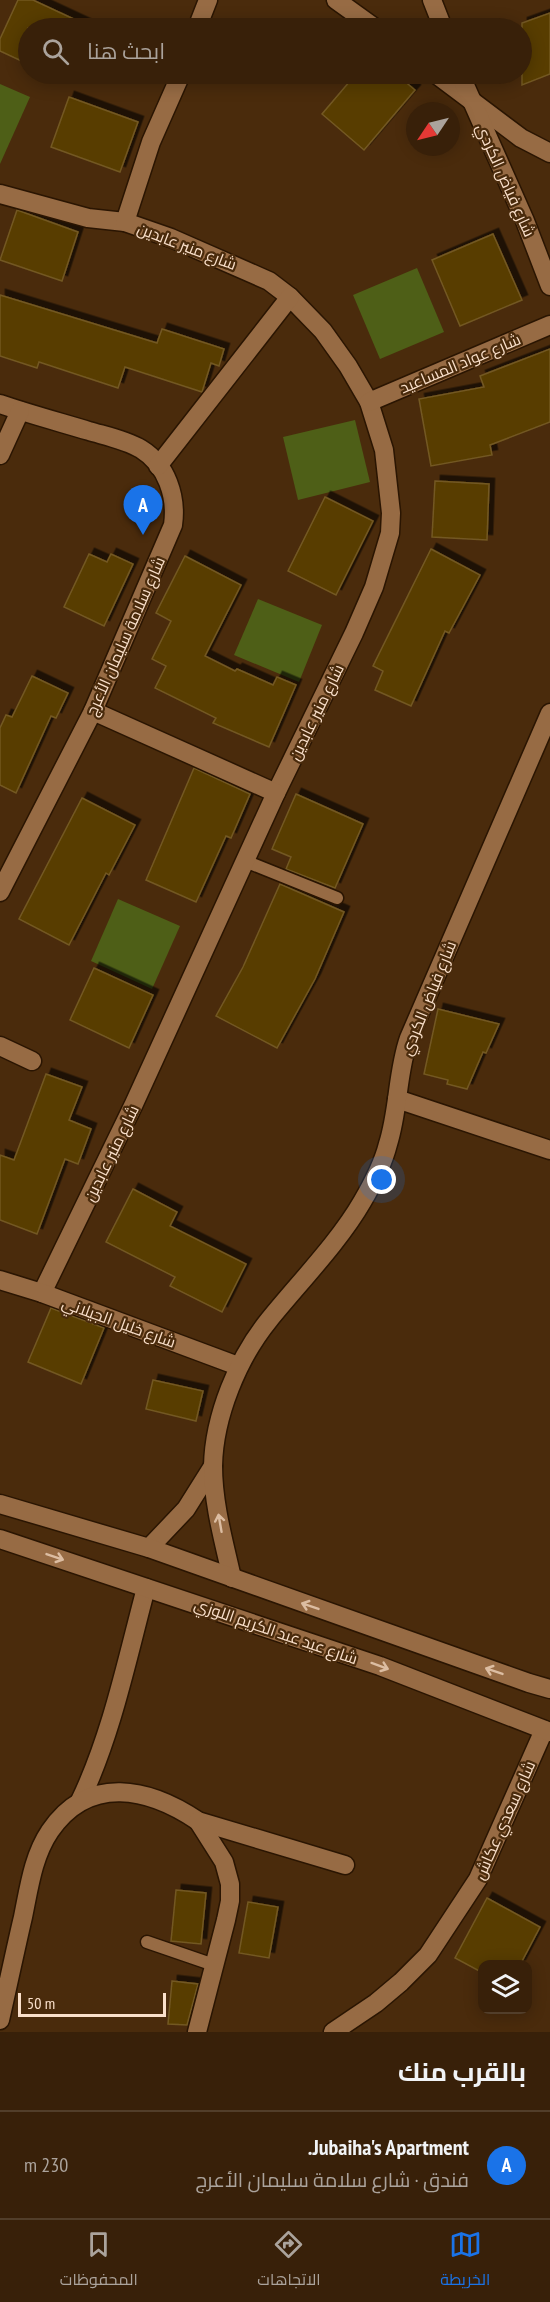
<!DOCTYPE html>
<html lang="ar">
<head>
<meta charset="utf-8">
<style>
  :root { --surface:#382009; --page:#3f2812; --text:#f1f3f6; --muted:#aba39c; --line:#523e2a; --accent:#1a73e8 }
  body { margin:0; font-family:"PT Sans Narrow",Cairo,sans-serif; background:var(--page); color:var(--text); direction:rtl }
  .controls { position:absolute; right:18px; bottom:18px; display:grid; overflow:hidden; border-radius:12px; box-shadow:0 3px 15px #0003 }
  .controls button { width:54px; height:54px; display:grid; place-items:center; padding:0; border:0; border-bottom:2px solid var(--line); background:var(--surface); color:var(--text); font:30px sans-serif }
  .compass { position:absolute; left:406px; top:102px; width:54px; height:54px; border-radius:50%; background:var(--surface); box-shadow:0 3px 15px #0003; rotate:235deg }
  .scale { position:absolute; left:18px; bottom:15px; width:148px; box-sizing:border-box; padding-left:6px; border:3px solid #fae0cb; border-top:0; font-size:16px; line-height:21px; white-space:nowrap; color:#fae0cb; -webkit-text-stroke:4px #4a2b0c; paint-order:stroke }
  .you { position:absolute; left:382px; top:1180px; width:21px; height:21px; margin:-15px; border:4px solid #fff; border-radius:50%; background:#1a73e8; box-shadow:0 0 0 9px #1a73e833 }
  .badge { display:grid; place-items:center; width:39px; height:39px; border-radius:50%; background:var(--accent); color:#fff; font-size:20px; font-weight:700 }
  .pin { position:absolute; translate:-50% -50px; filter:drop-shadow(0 2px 3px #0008) }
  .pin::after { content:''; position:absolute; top:32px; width:21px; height:18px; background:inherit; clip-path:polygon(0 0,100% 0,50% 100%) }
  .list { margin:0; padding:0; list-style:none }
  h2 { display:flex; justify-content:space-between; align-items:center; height:78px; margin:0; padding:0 24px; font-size:26px }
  h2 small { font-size:20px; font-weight:400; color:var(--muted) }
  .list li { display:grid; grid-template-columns:39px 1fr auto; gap:18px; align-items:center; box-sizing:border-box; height:108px; padding:0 24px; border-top:2px solid var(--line) }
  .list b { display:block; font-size:22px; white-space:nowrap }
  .list p { margin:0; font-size:20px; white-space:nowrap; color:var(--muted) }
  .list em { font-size:20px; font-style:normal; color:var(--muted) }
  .icon { flex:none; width:33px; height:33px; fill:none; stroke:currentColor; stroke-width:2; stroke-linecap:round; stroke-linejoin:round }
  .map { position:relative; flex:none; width:550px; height:2032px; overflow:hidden; direction:ltr }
  .search { position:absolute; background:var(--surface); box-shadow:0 3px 15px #0003; left:18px; right:18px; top:18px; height:66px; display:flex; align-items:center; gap:15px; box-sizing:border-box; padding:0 21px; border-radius:33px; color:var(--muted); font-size:22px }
  .sheet { height:186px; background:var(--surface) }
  nav { display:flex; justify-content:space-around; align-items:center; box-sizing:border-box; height:84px; border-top:2px solid var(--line); background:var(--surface); font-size:16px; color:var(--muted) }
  nav a { display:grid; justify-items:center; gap:3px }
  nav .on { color:var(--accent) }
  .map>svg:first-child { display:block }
</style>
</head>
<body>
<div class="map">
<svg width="550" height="2032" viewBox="0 0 550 2032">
  <defs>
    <filter id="shadow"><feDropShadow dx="5.5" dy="-5.5" stdDeviation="0" flood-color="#0009"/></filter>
  </defs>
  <rect width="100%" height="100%" fill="#4a2b0c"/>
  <g fill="#4e5f17">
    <path d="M0,84L30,97L0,164Z"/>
    <path d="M417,268L444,332L380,359L353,295Z"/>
    <path d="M355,420L370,482L298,500L283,437Z"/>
    <path d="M258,599L322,625L299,682L234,655Z"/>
    <path d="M118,899L180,926L152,989L91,961Z"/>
  </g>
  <g fill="#583e00" stroke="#735822" stroke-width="1.5" filter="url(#shadow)">
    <path d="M18,0H33L93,28H28V64L0,51V39Z"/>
    <path d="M550,13V74L522,85V23Z"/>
    <path d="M356,74H396L415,90L364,150L322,114Z"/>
    <path d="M69,97L138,122L120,172L51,147Z"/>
    <path d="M17,210L78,232L62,281L0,260Z"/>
    <path d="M493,234L522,300L460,326L432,260Z"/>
    <path d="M0,295L157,343L162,329L224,349L219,366L211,363L202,392L125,367L118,388L39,362L37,368L0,356Z"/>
    <path d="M550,349V422L490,445L492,455L431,466L419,399L484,387L480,376Z"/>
    <path d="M435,481L489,484L487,540L432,537Z"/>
    <path d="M325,497L373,521L336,595L288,571Z"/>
    <path d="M431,549L480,575L449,633L445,631L411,706L375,690L383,671L373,666Z"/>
    <path d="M89,554L107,562L111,554L133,564L104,626L64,607Z"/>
    <path d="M185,556L241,585L205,656L235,671L237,669L273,685L277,677L296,685L269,747L213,723L216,718L155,688L166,666L152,659L171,621L156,613Z"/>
    <path d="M32,676L68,693L56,718L51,716L16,793L0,785V728L6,715L12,717Z"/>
    <path d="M194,768L250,794L231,838L226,836L196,902L146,880Z"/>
    <path d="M296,794L363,824L335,888L286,869L291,857L272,849Z"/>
    <path d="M82,798L135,825L109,875L106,873L69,945L19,919Z"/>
    <path d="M280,884L344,912L315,979L277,1048L216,1016L243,967Z"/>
    <path d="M94,968L153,995L129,1048L70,1020Z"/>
    <path d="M438,1009L499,1024L486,1053L483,1052L467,1089L447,1084L448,1080L424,1074Z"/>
    <path d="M46,1074L82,1087L69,1120L91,1129L78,1164L65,1159L37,1234L0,1220V1155L14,1160Z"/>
    <path d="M133,1189L177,1212L170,1226L246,1264L222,1312L170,1286L175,1277L106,1242Z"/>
    <path d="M51,1308L104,1328L81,1384L28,1362Z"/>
    <path d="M153,1380L203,1391L196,1421L146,1409Z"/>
    <path d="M176,1890L206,1893L201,1944L171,1941Z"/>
    <path d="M487,1898L540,1927L520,1965H483V1973L455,1958Z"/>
    <path d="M248,1902L278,1907L269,1958L239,1953Z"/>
    <path d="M172,1981L198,1984L187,2025L168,2024Z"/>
  </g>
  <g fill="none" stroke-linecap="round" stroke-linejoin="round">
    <defs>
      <g id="service">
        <path d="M245,861L337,898"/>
        <path d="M147,1942L214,1965"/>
      </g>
      <g id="minor">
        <path d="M336,0L375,28"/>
        <path d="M432,0L443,28"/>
        <path d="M197,28L208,0"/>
        <path d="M436,74L521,138L550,153"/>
        <path d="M460,74L525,221L550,286"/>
        <path d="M0,194L88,218L125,222L171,238L269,281L290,297L323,331L348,366L369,402L384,450L391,513L390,533L374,587L354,633L276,793L133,1106L42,1293"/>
        <path d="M125,222L151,142L181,74"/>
        <path d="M369,402L550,325"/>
        <path d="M0,404C29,414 59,422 89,431C106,436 126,440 141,449C167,465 177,497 173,525L93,711L0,892"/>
        <path d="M0,455L20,411"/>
        <path d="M158,466L290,297"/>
        <path d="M93,711L276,793"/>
        <path d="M0,1046L32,1061"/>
        <path d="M397,1099L550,1150"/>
        <path d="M0,1280L42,1293L238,1366"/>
        <path d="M149,1548L186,1509L213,1466"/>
        <path d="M232,1578C224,1542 213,1504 213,1466C214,1416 238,1358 269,1320C298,1284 339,1242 362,1202C372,1185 383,1164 388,1144C399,1109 397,1072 409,1038L550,713"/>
        <path d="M80,1801C112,1734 127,1659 146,1588"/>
        <path d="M0,2020C8,1985 15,1951 23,1917C29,1888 33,1856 50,1831C89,1774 149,1788 198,1821L345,1865"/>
        <path d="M197,2032L226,1920L230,1901V1884L224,1862L198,1821"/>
        <path d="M333,2032L376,2003L401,1982L428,1955L478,1879L544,1730"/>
      </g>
      <g id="tertiary">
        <path d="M0,1504L149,1548L529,1683L550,1689"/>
        <path d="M0,1539L380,1666L550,1732"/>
      </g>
    </defs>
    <use href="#service" stroke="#2a1502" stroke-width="15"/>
    <use href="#minor" stroke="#2a1502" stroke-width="21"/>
    <use href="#tertiary" stroke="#2a1502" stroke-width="21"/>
    <use href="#service" stroke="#976b44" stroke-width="12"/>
    <use href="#minor" stroke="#976b44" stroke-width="18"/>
    <use href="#tertiary" stroke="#976b44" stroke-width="18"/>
  </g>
  <defs><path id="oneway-shaft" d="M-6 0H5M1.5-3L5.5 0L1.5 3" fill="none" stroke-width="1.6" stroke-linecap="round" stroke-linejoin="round" transform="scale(1.5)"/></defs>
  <g stroke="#dcbda2">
    <use href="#oneway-shaft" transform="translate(220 1523) rotate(-100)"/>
    <use href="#oneway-shaft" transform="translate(55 1557) rotate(19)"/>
    <use href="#oneway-shaft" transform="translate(310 1606) rotate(-161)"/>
    <use href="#oneway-shaft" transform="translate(380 1666) rotate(20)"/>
    <use href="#oneway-shaft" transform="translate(494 1671) rotate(-161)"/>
  </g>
  <g text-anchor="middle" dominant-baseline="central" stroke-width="4.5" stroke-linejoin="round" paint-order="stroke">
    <g font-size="16" fill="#fae0cb" stroke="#4a2b0c">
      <text transform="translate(506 180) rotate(66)">شارع فياض الكردي</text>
      <text transform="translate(187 246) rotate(21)">شارع منير عابدين</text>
      <text transform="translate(460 363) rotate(-23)">شارع عواد المساعيد</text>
      <text transform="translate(125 636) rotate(-66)">شارع سلامة سليمان الأعرج</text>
      <text transform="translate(316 712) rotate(-64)">شارع منير عابدين</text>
      <text transform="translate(428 998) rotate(-68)">شارع فياض الكردي</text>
      <text transform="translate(111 1153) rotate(-64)">شارع منير عابدين</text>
      <text transform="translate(119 1322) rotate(20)">شارع خليل الجيلاني</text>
      <text transform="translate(276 1631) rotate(19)">شارع عيد عبد الكريم اللوزي</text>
      <text transform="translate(504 1820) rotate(-66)">شارع سعدي عكاش</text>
    </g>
  </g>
</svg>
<div class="controls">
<button><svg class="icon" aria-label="layers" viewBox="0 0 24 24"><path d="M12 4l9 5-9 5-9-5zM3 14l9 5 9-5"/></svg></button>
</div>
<svg class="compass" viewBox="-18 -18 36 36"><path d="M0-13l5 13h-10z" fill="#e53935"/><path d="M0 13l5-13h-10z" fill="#aba39c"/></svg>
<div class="scale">50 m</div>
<div class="you"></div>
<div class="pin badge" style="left:143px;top:535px">A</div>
<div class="search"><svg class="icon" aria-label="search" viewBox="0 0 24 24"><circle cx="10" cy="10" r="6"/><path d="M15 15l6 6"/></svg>ابحث هنا</div>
</div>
<section class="sheet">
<h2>بالقرب منك<small></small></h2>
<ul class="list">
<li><span class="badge">A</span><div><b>Jubaiha's Apartment.</b><p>فندق · شارع سلامة سليمان الأعرج</p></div><em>230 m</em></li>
</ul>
</section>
<nav>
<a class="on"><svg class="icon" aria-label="map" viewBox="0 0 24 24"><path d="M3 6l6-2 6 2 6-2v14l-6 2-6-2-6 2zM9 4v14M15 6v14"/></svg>الخريطة</a>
<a><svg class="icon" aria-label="directions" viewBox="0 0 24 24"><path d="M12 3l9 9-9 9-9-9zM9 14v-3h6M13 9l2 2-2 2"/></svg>الاتجاهات</a>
<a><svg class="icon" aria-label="saved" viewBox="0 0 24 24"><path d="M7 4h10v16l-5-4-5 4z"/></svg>المحفوظات</a>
</nav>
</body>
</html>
